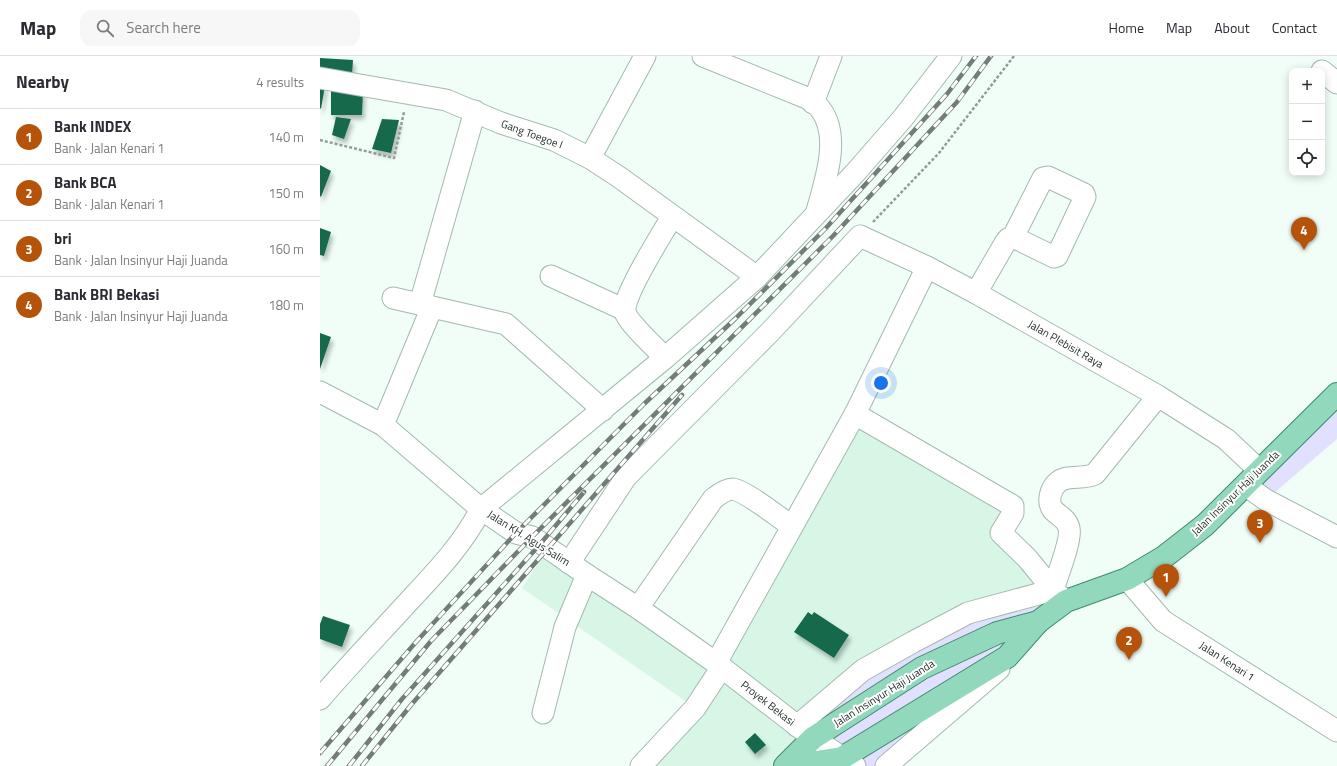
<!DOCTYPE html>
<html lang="en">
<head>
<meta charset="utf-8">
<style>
  :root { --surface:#fff; --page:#f7f7f7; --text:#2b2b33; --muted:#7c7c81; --line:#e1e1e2; --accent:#b45309 }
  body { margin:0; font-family:"Titillium Web",sans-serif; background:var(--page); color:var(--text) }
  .controls { position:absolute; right:12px; top:12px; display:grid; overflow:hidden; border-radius:8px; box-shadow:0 2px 10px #0003 }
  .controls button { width:36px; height:36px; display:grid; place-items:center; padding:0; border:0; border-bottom:1px solid var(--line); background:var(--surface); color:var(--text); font:20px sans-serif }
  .you { position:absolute; left:561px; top:327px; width:14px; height:14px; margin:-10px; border:3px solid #fff; border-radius:50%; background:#1a73e8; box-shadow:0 0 0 6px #1a73e833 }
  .badge { display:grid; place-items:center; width:26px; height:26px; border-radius:50%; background:var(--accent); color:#fff; font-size:13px; font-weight:700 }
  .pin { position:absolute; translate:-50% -33px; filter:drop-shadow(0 1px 2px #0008) }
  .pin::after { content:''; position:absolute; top:21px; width:14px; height:12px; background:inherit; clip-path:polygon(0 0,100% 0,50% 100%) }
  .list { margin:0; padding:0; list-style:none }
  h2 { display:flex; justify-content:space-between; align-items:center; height:52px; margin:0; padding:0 16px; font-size:17px }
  h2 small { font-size:13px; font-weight:400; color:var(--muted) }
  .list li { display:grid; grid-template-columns:26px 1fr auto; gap:12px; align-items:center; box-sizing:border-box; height:56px; padding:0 16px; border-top:1px solid var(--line) }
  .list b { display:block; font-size:15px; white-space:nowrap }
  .list p { margin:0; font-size:13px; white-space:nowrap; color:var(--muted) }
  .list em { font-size:13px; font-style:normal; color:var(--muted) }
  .icon { flex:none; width:22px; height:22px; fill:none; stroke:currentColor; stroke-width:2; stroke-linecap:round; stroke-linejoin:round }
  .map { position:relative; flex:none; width:1017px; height:710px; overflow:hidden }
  header { display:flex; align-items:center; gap:24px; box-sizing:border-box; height:56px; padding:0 20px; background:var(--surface); border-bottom:1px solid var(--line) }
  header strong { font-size:19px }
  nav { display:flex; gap:22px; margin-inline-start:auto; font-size:14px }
  .search { width:280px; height:36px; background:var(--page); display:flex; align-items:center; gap:10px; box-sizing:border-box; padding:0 14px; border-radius:12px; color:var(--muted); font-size:15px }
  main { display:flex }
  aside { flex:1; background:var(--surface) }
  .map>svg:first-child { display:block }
</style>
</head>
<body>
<header>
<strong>Map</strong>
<div class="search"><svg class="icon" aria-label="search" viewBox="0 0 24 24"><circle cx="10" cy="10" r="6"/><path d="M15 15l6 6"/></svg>Search here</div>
<nav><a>Home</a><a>Map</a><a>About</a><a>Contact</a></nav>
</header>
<main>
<aside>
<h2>Nearby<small>4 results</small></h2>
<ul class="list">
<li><span class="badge">1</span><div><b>Bank INDEX</b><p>Bank · Jalan Kenari 1</p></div><em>140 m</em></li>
<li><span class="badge">2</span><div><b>Bank BCA</b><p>Bank · Jalan Kenari 1</p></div><em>150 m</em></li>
<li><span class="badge">3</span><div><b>bri</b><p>Bank · Jalan Insinyur Haji Juanda</p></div><em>160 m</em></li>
<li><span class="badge">4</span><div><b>Bank BRI Bekasi</b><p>Bank · Jalan Insinyur Haji Juanda</p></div><em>180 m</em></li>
</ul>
</aside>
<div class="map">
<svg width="1017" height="710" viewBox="0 0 1017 710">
  <defs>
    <filter id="shadow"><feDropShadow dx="2.5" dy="4.5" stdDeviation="2" flood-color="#0004"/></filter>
  </defs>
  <rect width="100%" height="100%" fill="#f0fef7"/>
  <path fill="#d7f6e6" d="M535,358L693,450L681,477L733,534L493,682L465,710H321L374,651L202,532L228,492L396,606Z"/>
  <g fill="#e1e0ff">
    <path d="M1017,338V383L946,444L925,429Z"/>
    <path d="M746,545L566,710H535L477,670L543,614L684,546Z"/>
  </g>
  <g fill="#196a4c" filter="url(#shadow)">
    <path d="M0,2L33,4L32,19L0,17Z"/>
    <path d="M0,30H5L1,53L0,52Z"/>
    <path d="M11,34L43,35L42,59H11Z"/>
    <path d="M16,61L31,63L24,83L12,79Z"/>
    <path d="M62,63L79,64L71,97L52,93Z"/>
    <path d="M0,109L11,115L1,141L0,140Z"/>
    <path d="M0,172L11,176L4,200L0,199Z"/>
    <path d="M0,277L11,281L0,313Z"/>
    <path d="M488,556L492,559L494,556L529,579L514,602L474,576Z"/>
    <path d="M3,560L30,569L22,591L0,583V568Z"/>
    <path d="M435,677L446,689L435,698L425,686Z"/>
  </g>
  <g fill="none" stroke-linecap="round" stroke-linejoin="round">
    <defs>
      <g id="minor">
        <path d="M383,0L487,42C492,45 498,49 501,54C521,81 505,126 497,155"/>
        <path d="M1002,15L1017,27"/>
        <path d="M0,22L126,44L181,67L234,84L270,102L299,121L437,221"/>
        <path d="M493,47L511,0"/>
        <path d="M270,102L325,0"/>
        <path d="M231,220L305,254"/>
        <path d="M656,237L685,187L688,183L693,181L723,122L728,121L764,138L765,141L737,200L734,201L693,181"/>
        <path d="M73,242L186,268L283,354"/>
        <path d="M100,248L155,55"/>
        <path d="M345,302C337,293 308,267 305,256C301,243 343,176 352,161"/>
        <path d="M0,336L63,369L161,453L196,477L212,481L221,487L267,519L318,552L396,607L493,682L535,710"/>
        <path d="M535,358L693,450V457L681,477L707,502L733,534L741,541"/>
        <path d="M63,369L112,251"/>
        <path d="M925,429L946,444L1017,481"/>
        <path d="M249,507L306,421L451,275L540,180L607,211L656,237L838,340L906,383L939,414"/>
        <path d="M807,523L843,565L1017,675"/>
        <path d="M318,552L393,443C398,439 406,433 413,433C426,435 459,462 472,470"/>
        <path d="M396,607L535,358L607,211"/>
        <path d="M0,643C29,609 60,577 90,544C117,515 143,488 161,453L345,302L437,221L535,117L583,62L631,0"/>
        <path d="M223,657L245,571L267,519"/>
        <path d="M477,670L543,614L593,586L648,557L733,534C737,520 752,484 749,472C747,463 739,460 733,454C727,446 730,433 738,426C748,418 763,424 775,418L838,340"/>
        <path d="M321,710L375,652L402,611"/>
        <path d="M566,710L679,613"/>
      </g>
      <g id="major">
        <path d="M465,710L493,682L602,612L677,577L718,566"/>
        <path d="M470,710L522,702L687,601L718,566L746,545L807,523L844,501L885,469L1017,338"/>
      </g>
    </defs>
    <use href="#minor" stroke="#a4b9ae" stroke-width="23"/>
    <use href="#major" stroke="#3d8c6c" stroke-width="24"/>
    <g stroke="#919d97" stroke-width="2.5" stroke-dasharray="3 2" stroke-linecap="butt">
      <path d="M0,84L74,102L84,56"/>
      <path d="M553,166L619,97L694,0"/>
    </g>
    <use href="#minor" stroke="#fff" stroke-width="21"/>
    <use href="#major" stroke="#92d8bc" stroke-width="22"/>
    <defs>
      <g id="rail">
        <path d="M0,697L96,586L196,477L324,348L416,262L506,172L627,38L656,0"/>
        <path d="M7,710L111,585L212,481L513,180L637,46L671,0"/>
        <path d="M29,710L82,643L221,487L264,436"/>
        <path d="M42,710L91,649L362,339"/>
      </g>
    </defs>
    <use href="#rail" stroke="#727d77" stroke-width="4.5"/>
    <use href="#rail" stroke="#fff" stroke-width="3" stroke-dasharray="9" stroke-linecap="butt"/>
  </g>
  <g text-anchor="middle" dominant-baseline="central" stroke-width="4" stroke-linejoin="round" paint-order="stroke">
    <g font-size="11" fill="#252e29" stroke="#fff">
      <text transform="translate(212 78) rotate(20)">Gang Toegoe I</text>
      <text transform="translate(746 288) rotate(30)">Jalan Plebisit Raya</text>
      <text transform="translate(915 437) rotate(-44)">Jalan Insinyur Haji Juanda</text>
      <text transform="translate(209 482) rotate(32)">Jalan KH. Agus Salim</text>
      <text transform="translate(907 605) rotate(33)">Jalan Kenari 1</text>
      <text transform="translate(564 637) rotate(-32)">Jalan Insinyur Haji Juanda</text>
      <text transform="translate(448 647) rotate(38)">Proyek Bekasi</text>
    </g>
  </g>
</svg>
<div class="controls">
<button>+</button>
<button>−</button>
<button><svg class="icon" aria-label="locate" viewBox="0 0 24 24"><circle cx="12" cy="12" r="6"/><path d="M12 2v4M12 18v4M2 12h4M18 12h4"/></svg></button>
</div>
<div class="you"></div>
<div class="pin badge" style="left:846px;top:541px">1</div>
<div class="pin badge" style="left:809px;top:604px">2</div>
<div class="pin badge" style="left:940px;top:487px">3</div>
<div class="pin badge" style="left:984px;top:194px">4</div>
</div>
</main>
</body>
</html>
